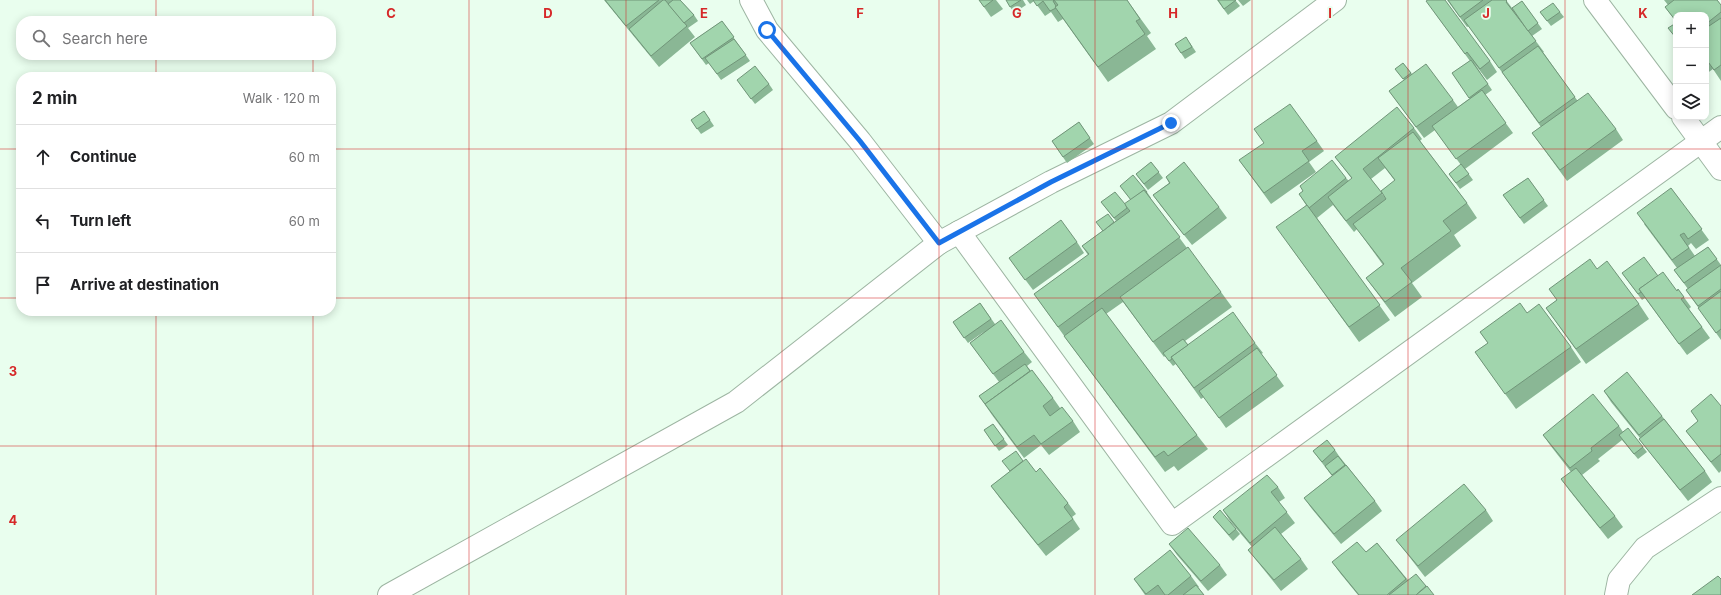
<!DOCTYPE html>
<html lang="en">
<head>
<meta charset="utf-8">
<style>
  :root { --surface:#fff; --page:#f2f2f2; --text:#202124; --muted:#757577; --line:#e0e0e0 }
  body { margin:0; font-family:Inter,sans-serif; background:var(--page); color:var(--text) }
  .controls { position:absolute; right:12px; top:12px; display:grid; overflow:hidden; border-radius:8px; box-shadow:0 2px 10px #0003 }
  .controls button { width:36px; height:36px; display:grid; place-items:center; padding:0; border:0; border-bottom:1px solid var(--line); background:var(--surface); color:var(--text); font:20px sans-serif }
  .stop { position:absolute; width:12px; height:12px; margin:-9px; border:3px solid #1a73e8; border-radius:50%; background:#fff }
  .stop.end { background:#1a73e8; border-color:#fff; box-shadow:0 1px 4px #0008 }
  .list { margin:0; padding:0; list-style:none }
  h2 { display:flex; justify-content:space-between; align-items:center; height:52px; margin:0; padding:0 16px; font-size:17px }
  h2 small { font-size:13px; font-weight:400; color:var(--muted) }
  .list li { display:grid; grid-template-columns:26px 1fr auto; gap:12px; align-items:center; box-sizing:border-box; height:64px; padding:0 16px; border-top:1px solid var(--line) }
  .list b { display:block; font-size:15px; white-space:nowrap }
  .list em { font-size:13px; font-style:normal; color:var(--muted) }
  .icon { flex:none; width:22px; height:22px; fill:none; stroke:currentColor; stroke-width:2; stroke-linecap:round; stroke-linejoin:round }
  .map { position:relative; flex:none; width:1721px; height:595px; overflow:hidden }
  .search { position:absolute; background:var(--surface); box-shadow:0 2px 10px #0003; left:16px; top:16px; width:320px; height:44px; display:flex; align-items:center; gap:10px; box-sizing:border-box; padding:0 14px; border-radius:16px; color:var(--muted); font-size:15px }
  .panel { position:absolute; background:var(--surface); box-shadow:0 2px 10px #0003; left:16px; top:72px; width:320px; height:244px; border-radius:16px }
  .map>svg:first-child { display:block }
</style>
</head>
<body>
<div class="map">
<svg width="1721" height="595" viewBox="0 0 1721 595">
  <rect width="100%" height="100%" fill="#e9feee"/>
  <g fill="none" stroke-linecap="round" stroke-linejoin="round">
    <defs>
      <g id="street">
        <path d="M751,0L767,30L860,141L939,243L1051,182L1171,123L1335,0"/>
        <path d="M1595,0L1676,108"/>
        <path d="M1683,117L1721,169"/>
        <path d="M959,232L1172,524L1721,127"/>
        <path d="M389,595L736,402L939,243"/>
        <path d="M1616,595L1619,580L1645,548L1721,498"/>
      </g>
    </defs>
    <use href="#street" stroke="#9db5a2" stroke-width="24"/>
    <use href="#street" stroke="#fff" stroke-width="22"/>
  </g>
  <g fill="#8ab795" fill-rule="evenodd">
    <path d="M604,0H680L694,15L698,21L688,28L695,37L659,67Z"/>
    <path d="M979,0H996L1003,9L991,17Z"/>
    <path d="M1006,0H1023L1026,5L1014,13Z"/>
    <path d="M1027,0H1127L1151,33L1147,36L1156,49L1108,82L1063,19L1058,22L1051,12L1045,16L1034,1L1030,4Z"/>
    <path d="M1217,0H1235L1240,6L1228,15Z"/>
    <path d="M1238,0H1251L1243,6Z"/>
    <path d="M1447,0H1506L1512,8L1522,1L1542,29L1532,36L1544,52H1543L1577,100L1616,129L1623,140L1567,181L1532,133L1541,127L1469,26L1467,27Z"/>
    <path d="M1664,0H1717L1721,5V81L1713,69L1706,74V15H1676V22L1665,7L1668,5Z"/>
    <path d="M1434,12L1490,61L1497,72L1487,80L1474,63L1492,90L1485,95L1513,133L1465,169L1473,180L1460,189L1449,174L1461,165L1435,130L1424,138L1389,91L1404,80L1395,69L1403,63L1412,74L1453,100L1458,107L1470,98L1452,73L1470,61Z"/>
    <path d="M1540,12H1560L1564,17L1551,26Z"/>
    <path d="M722,21L750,61L721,80L709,63L706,65L690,43Z"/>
    <path d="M1190,43L1196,52L1185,59L1175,44Z"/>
    <path d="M737,80L769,84L773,90L755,104Z"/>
    <path d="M704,111L714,126L701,134L691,120Z"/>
    <path d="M1079,122L1094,144L1067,163L1052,141Z"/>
    <path d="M1414,128L1422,139L1420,141L1467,203L1477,218L1454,235L1461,246L1412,283L1422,297L1395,317L1366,278L1383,265L1357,229L1354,232L1333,205L1317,218L1390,320L1359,342L1287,242L1306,205L1299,194L1303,191L1300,186L1346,178L1349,181L1352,179L1335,157ZM1385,168L1395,181L1381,191L1386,199L1371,179Z"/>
    <path d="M1317,141L1324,151L1309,162L1316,172L1271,204L1239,160Z"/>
    <path d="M1151,162L1163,178L1148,190L1136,174Z"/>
    <path d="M1166,177L1219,207L1227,218L1192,245L1161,206L1153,195L1169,183Z"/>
    <path d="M1528,178L1548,206L1524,224L1503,195Z"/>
    <path d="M1120,186L1147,192L1151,198H1150L1187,248L1221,292L1232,307L1185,341L1188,345L1255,343L1263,353L1261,354L1284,386L1226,428L1204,397L1201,399L1176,364L1173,366L1165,356L1164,357L1123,302L1106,314L1197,435L1208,449L1178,471L1174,466L1165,472L1075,351L1034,294L1088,255L1082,246L1116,221L1101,202L1125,204L1131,200Z"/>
    <path d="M1671,188L1709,240L1696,249L1691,243L1688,246L1695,256L1708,247L1721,265V340L1686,290L1688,289L1674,270L1677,268L1644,224Z"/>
    <path d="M1077,242L1084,253L1033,290L1009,258Z"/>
    <path d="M1597,269L1639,304L1649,319L1586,364L1546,308L1557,300L1549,289Z"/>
    <path d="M1622,273L1658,276L1677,291L1678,289L1691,307L1689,309L1710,338L1687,355L1645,298L1642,300Z"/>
    <path d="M980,303L995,324L1024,352L1032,362L1027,366L1053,398L1060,408L1073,421L1080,432L1049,455L1041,445L1024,458L992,415L979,396L999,382L970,343L985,331L968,343L953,322Z"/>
    <path d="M1480,332L1571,347L1581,362L1516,409L1475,352L1488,343Z"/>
    <path d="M1604,391L1662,416L1669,425L1705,471L1712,482L1688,501L1647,449L1639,439L1640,438L1611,402Z"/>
    <path d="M1721,406V471L1719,473L1694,441L1686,431L1698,421L1691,411Z"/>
    <path d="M993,424L1008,445L999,451L984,430Z"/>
    <path d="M1619,426L1623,432L1643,447L1647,452L1638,459L1622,440L1598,459L1600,461L1582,475L1615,516L1623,527L1608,539L1569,490L1561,479L1571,472L1550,445L1543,435Z"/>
    <path d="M1335,450L1339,456L1375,501L1382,511L1341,544L1312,509L1304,498L1332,476L1313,451Z"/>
    <path d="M1023,461L1068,503L1076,514L1072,517L1080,529L1046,556L999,497L991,486Z"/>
    <path d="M1278,487L1285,498L1279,502L1295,523L1281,534L1301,559L1308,569L1281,591L1256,560L1248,550L1252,547L1230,521L1223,510Z"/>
    <path d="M1486,510L1493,521L1425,577L1404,550L1396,540Z"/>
    <path d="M1213,517L1236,529L1240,534L1233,541L1217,522Z"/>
    <path d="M1377,543L1408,580L1434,595H1358L1340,573L1332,562L1366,552Z"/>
    <path d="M1169,544L1220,565L1227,575L1208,591L1177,555Z"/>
    <path d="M1191,576L1199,587H1198L1204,595H1145L1134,579Z"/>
  </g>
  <g fill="#a1d5ad" stroke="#719579">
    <path d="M605,0H659L626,26Z"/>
    <path d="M663,0H665L687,26L651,56L629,29Z"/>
    <path d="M673,0H680L694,15L684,23L668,4Z"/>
    <path d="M979,0H993L984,7Z"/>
    <path d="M1006,0H1021L1010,7Z"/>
    <path d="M1033,0H1054L1053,1L1056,6L1055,7L1056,8L1050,11L1043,1L1037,6Z"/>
    <path d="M1054,0H1127L1140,19L1136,21L1145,34L1098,67L1055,7L1058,5Z"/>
    <path d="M1218,0H1236L1224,9Z"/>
    <path d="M1428,0H1445L1490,61L1480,69L1467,52L1465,54L1426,1Z"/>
    <path d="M1448,0H1483L1460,17Z"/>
    <path d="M1492,0H1506L1507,1L1506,2L1536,41L1499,68L1464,20Z"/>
    <path d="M1674,0H1717L1721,5V12L1706,24V15H1676V21L1665,7Z"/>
    <path d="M1522,1L1538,23L1528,31L1512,8Z"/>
    <path d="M1553,3L1560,12L1547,21L1540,12Z"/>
    <path d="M1721,18V65L1714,70L1706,59V28Z"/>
    <path d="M722,21L734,37L702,59L690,43Z"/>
    <path d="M1676,23V38L1668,28Z"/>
    <path d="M1186,37L1192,47L1181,53L1175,44Z"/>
    <path d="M734,39L746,55L717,74L705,58Z"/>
    <path d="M1538,46L1575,97L1539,123L1502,72Z"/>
    <path d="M1471,60L1488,84L1469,98L1452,73Z"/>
    <path d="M1403,63L1411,73L1403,79L1395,69Z"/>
    <path d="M1426,64L1453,100L1416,127L1389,91Z"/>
    <path d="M755,66L769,84L751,99L737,80Z"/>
    <path d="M1482,90L1506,123L1456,159L1432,126Z"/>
    <path d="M1588,93L1616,129L1560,170L1532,133Z"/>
    <path d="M1290,104L1317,141L1302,151L1309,161L1264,193L1239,160L1264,143L1254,129Z"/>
    <path d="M1397,107L1414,128L1363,169L1382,193L1346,221L1328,197L1352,178L1335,157Z"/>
    <path d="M704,111L710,120L697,129L691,120Z"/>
    <path d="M1079,122L1090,138L1063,157L1052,141Z"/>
    <path d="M1413,132L1467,203L1443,221L1451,231L1401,268L1412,282L1385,302L1366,278L1384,264L1353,224L1386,199L1381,191L1395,180L1378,158Z"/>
    <path d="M1332,160L1346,178L1309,208L1299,194L1303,191L1300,186Z"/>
    <path d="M1151,162L1159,172L1144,184L1136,174Z"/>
    <path d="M1184,162L1219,207L1184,235L1153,195L1170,183L1166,177Z"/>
    <path d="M1461,164L1469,174L1456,183L1449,174Z"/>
    <path d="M1133,175L1147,192L1146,193L1144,190L1131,200L1120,186Z"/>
    <path d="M1528,178L1544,200L1520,218L1503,195Z"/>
    <path d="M1671,188L1702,229L1688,239L1684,233L1680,235L1689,248L1672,260L1637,213Z"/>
    <path d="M1144,190L1180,237L1058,327L1034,294L1089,254L1082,246L1130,211L1124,204Z"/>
    <path d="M1115,192L1125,204L1127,208L1114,218L1101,202Z"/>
    <path d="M1307,205L1380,305L1349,327L1276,227Z"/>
    <path d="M1108,214L1114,222L1103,231L1096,222Z"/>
    <path d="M1061,220L1077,242L1025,280L1009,258Z"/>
    <path d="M1188,247L1221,292L1153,342L1120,297Z"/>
    <path d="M1708,247L1717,259L1684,283L1674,270Z"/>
    <path d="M1644,257L1658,276L1639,289L1641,292L1638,294L1622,273Z"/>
    <path d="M1590,259L1597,269L1607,261L1639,304L1576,349L1546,308L1557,300L1549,289Z"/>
    <path d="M1721,265V289L1698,306L1686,290Z"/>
    <path d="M1663,272L1677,291L1678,289L1684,297L1681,299L1702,327L1679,344L1639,289Z"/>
    <path d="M1721,291V329L1716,333L1698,308Z"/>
    <path d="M980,303L991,319L964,338L953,322Z"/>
    <path d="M1520,303L1527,313L1539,304L1571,347L1505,394L1475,352L1488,343L1480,332Z"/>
    <path d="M1102,308L1197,435L1168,456L1164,451L1155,457L1064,336Z"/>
    <path d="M1233,312L1255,343L1194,388L1171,357Z"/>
    <path d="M1001,320L1024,352L993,374L970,343Z"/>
    <path d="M1183,339L1188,345L1171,357L1172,359L1169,361L1163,353Z"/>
    <path d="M1257,348L1277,375L1219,418L1199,391Z"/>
    <path d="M1025,364L1030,371L985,404L979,396Z"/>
    <path d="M1032,370L1053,398L1043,406L1050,416L1062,407L1073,421L1041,444L1034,435L1017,447L985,404Z"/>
    <path d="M1627,372L1662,416L1639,435L1604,391Z"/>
    <path d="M1593,394L1619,426L1591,448L1592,451L1570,468L1543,435Z"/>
    <path d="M1711,394L1721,406V454L1711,462L1686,431L1698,421L1691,411Z"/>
    <path d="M1664,419L1705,471L1680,490L1639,439Z"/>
    <path d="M993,424L1004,439L995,446L984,430Z"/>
    <path d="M1628,428L1643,447L1634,454L1619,435Z"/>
    <path d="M1327,440L1335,450L1322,462L1313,451Z"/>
    <path d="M1016,451L1023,461L1010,471L1002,461Z"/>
    <path d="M1338,456L1345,465L1332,475L1325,466Z"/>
    <path d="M1026,459L1036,472L1040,468L1068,503L1064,507L1073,519L1038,545L991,486Z"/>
    <path d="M1346,465L1375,501L1334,534L1304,498Z"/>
    <path d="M1576,468L1615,516L1600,528L1561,479Z"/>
    <path d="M1267,475L1278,487L1271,492L1287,512L1250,543L1223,510Z"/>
    <path d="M1464,484L1486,510L1418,566L1396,540Z"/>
    <path d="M1220,510L1236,529L1229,535L1213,517Z"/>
    <path d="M1275,527L1301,559L1274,580L1248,550Z"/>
    <path d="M1188,528L1220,565L1201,581L1169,544Z"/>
    <path d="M1357,542L1366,552L1377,543L1406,579L1387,595H1359L1332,562Z"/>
    <path d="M1170,550L1191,576L1168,595H1165L1158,585L1146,594L1134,579Z"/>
    <path d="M1416,574L1426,586L1416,595H1389Z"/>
    <path d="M1718,576L1721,579V595H1692Z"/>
    <path d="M1196,585L1204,595H1183Z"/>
    <path d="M1427,586L1434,595H1416Z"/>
  </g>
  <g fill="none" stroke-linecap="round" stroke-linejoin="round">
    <path stroke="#1a73e8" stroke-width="5" d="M767,30L860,141L939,243L1051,182L1171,123"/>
  </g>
  <path fill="none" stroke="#d62828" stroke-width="1" stroke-opacity="0.55" d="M156,0V21M313,0V21M469,0V595M626,0V595M782,0V595M939,0V595M1095,0V595M1252,0V595M1408,0V595M1565,0V595M156,55V77M313,55V77M0,149H21M331,149H1721M0,298H21M331,298H1721M156,311V595M313,311V595M0,446H1721"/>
  <g font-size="13" text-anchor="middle" font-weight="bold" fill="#d62828" stroke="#e9feee" stroke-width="3.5" stroke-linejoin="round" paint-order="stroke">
    <text x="391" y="18">C</text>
    <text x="548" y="18">D</text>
    <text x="704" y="18">E</text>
    <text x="860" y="18">F</text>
    <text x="1017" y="18">G</text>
    <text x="1173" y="18">H</text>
    <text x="1330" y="18">I</text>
    <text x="1486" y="18">J</text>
    <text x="1643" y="18">K</text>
    <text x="13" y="376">3</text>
    <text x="13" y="525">4</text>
  </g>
</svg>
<div class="controls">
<button>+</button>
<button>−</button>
<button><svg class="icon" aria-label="layers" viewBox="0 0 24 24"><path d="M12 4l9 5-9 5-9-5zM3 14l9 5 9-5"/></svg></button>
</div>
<div class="stop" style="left:767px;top:30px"></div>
<div class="stop end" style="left:1171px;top:123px"></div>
<div class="search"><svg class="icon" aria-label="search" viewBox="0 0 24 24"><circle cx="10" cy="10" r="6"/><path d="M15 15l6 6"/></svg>Search here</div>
<section class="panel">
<h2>2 min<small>Walk · 120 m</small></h2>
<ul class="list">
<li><svg class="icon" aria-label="ahead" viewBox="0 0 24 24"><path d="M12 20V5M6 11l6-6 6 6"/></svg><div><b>Continue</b></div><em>60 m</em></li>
<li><svg class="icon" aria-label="left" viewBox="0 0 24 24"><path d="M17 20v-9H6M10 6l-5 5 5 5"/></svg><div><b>Turn left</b></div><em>60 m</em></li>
<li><svg class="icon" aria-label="arrive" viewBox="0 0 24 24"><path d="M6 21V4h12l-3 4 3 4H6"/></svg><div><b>Arrive at destination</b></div></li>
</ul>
</section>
</div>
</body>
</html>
